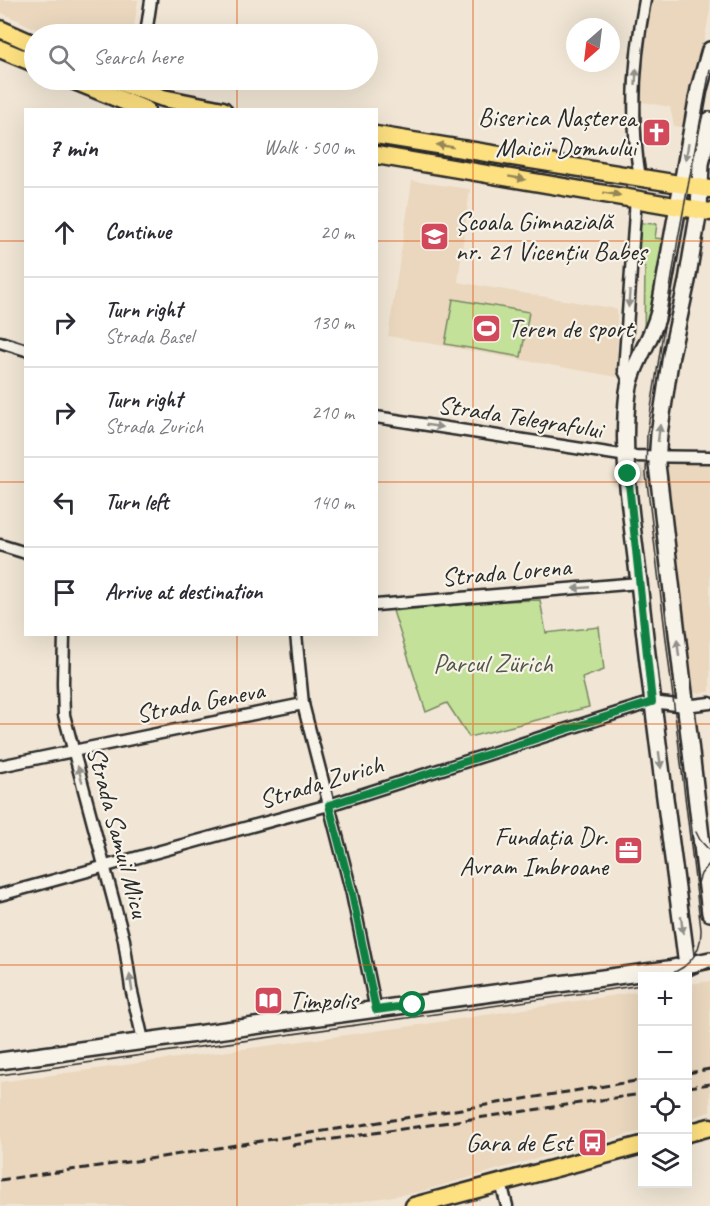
<!DOCTYPE html>
<html lang="en">
<head>
<meta charset="utf-8">
<style>
  :root { --surface:#fff; --page:#f7f7f7; --text:#2b2b33; --muted:#7c7c81; --line:#e1e1e2 }
  body { margin:0; font-family:Caveat,sans-serif; background:var(--page); color:var(--text) }
  .controls { position:absolute; right:18px; bottom:18px; display:grid; overflow:hidden; border-radius:0px; box-shadow:0 6px 24px #0002 }
  .controls button { width:54px; height:54px; display:grid; place-items:center; padding:0; border:0; border-bottom:2px solid var(--line); background:var(--surface); color:var(--text); font:30px sans-serif }
  .compass { position:absolute; left:566px; top:18px; width:54px; height:54px; border-radius:50%; background:var(--surface); box-shadow:0 6px 24px #0002; rotate:208deg }
  .stop { position:absolute; width:18px; height:18px; margin:-14px; border:4px solid #0b8043; border-radius:50%; background:#fff }
  .stop.end { background:#0b8043; border-color:#fff; box-shadow:0 2px 6px #0008 }
  .list { margin:0; padding:0; list-style:none }
  h2 { display:flex; justify-content:space-between; align-items:center; height:78px; margin:0; padding:0 24px; font-size:26px }
  h2 small { font-size:20px; font-weight:400; color:var(--muted) }
  .list li { display:grid; grid-template-columns:39px 1fr auto; gap:18px; align-items:center; box-sizing:border-box; height:90px; padding:0 24px; border-top:2px solid var(--line) }
  .list b { display:block; font-size:22px; white-space:nowrap }
  .list p { margin:0; font-size:20px; white-space:nowrap; color:var(--muted) }
  .list em { font-size:20px; font-style:normal; color:var(--muted) }
  .icon { flex:none; width:33px; height:33px; fill:none; stroke:currentColor; stroke-width:2; stroke-linecap:round; stroke-linejoin:round }
  .map { position:relative; flex:none; width:710px; height:1206px; overflow:hidden }
  .search { position:absolute; background:var(--surface); box-shadow:0 6px 24px #0002; left:24px; top:24px; width:354px; height:66px; display:flex; align-items:center; gap:15px; box-sizing:border-box; padding:0 21px; border-radius:33px; color:var(--muted); font-size:22px }
  .panel { position:absolute; background:var(--surface); box-shadow:0 6px 24px #0002; left:24px; top:108px; width:354px; height:528px; border-radius:0px }
  .map>svg:first-child { display:block }
</style>
</head>
<body>
<div class="map">
<svg width="710" height="1206" viewBox="0 0 710 1206">
  <rect width="100%" height="100%" fill="#f1e6d5"/>
  <filter id="ink" filterUnits="userSpaceOnUse"><feTurbulence type="fractalNoise" baseFrequency=".0167" numOctaves="2"/><feDisplacementMap in="SourceGraphic" scale="12" xChannelSelector="R" yChannelSelector="G"/><feConvolveMatrix kernelMatrix="1 2 1 2 8 2 1 2 1" color-interpolation-filters="sRGB"/></filter>
  <g filter="url(#ink)">
    <g fill="#ead7be">
      <path d="M0,0H138L133,34H47L0,12Z"/>
      <path d="M648,0H710V10L688,128L674,126L670,107L637,101L642,32Z"/>
      <path d="M412,181L470,189L458,282L617,309V377L388,336Z"/>
      <path d="M663,463H710V692L692,693Z"/>
      <path d="M710,981V1112L688,1119V984Z"/>
      <path d="M642,991V1131L542,1157L419,1192L332,1206H0V1082L419,1025Z"/>
    </g>
    <g fill="#c3e199" stroke="#778662" stroke-width="1.5">
      <path d="M639,223L657,224L655,238L663,239L660,254L666,256L644,343L645,267L637,266Z"/>
      <path d="M453,299L529,312L521,357L445,344Z"/>
      <path d="M540,600L546,633L599,627L604,670L582,678L589,707L469,737L447,703L426,712L393,611L497,601Z"/>
    </g>
    <g fill="none" stroke-linecap="round" stroke-linejoin="round">
      <defs>
        <g id="street">
          <path d="M146,34L151,0"/>
          <path d="M640,178C630,120 634,57 645,0"/>
          <path d="M0,342L26,350"/>
          <path d="M630,383L624,371L636,198"/>
          <path d="M376,417L627,456L710,457"/>
          <path d="M0,545L26,553"/>
          <path d="M376,605L639,583"/>
          <path d="M64,634L63,683L64,715L124,940L131,988L143,1040"/>
          <path d="M296,634L303,704L352,894L376,1010"/>
          <path d="M0,766L303,704"/>
          <path d="M0,895L329,805L652,702L685,706L710,703"/>
          <path d="M501,1183L507,1206"/>
        </g>
        <g id="secondary">
          <path d="M710,120L701,164L699,210L687,281L671,355L659,434L657,464L710,913"/>
          <path d="M687,965C671,840 653,716 640,591C633,526 620,458 628,392C632,364 652,340 659,312L699,89L710,50"/>
          <path d="M0,1061L668,969L710,960"/>
        </g>
        <g id="primary">
          <path d="M0,29L34,44"/>
          <path d="M0,49L34,63"/>
          <path d="M72,80L146,110"/>
          <path d="M114,80L163,98L223,110"/>
          <path d="M376,135L710,189"/>
          <path d="M376,155L710,212"/>
          <path d="M688,1133L710,1127"/>
          <path d="M414,1206L642,1145"/>
        </g>
      </defs>
      <use href="#street" stroke="#2b2b2b" stroke-width="15"/>
      <use href="#secondary" stroke="#2b2b2b" stroke-width="20"/>
      <use href="#primary" stroke="#2b2b2b" stroke-width="21"/>
      <use href="#street" stroke="#f7f3e8" stroke-width="10"/>
      <use href="#secondary" stroke="#f7f3e8" stroke-width="15"/>
      <use href="#primary" stroke="#fde080" stroke-width="16"/>
      <g stroke="#2b2b2b" stroke-width="1.5">
        <path d="M696,832L700,840L710,851"/>
        <path d="M697,886L701,874L710,863"/>
        <path d="M659,976C684,973 702,956 701,929L646,474L647,433L678,239L710,70"/>
        <path d="M688,977L710,967"/>
        <path d="M0,1075L642,985"/>
      </g>
      <g stroke="#2b2b2b" stroke-width="3" stroke-dasharray="9 4.5" stroke-linecap="butt">
        <path d="M688,1073L710,1069"/>
        <path d="M688,1087L710,1084"/>
        <path d="M292,1145L642,1094"/>
        <path d="M0,1180L149,1159L642,1080"/>
      </g>
    </g>
    <defs><path id="oneway-solid" d="M-6-.8H1V-3.2L6.5 0L1 3.2V.8H-6Z" transform="scale(1.5)"/></defs>
    <g fill="#918f8a">
      <use href="#oneway-solid" transform="translate(636 77) rotate(-87)"/>
      <use href="#oneway-solid" transform="translate(687 152) rotate(100)"/>
      <use href="#oneway-solid" transform="translate(629 299) rotate(94)"/>
      <use href="#oneway-solid" transform="translate(434 426) rotate(9)"/>
      <use href="#oneway-solid" transform="translate(659 433) rotate(-83)"/>
      <use href="#oneway-solid" transform="translate(581 588) rotate(175)"/>
      <use href="#oneway-solid" transform="translate(678 648) rotate(-97)"/>
      <use href="#oneway-solid" transform="translate(660 760) rotate(82)"/>
      <use href="#oneway-solid" transform="translate(80 774) rotate(-106)"/>
      <use href="#oneway-solid" transform="translate(682 925) rotate(83)"/>
      <use href="#oneway-solid" transform="translate(131 983) rotate(-99)"/>
    </g>
    <g fill="#948656">
      <use href="#oneway-solid" transform="translate(445 146) rotate(-171)"/>
      <use href="#oneway-solid" transform="translate(517 178) rotate(10)"/>
      <use href="#oneway-solid" transform="translate(612 194) rotate(9)"/>
    </g>
  </g>
  <g fill="none" stroke-linecap="round" stroke-linejoin="round" filter="url(#ink)">
    <path stroke="#0b8043" stroke-width="8" d="M413,1005L376,1010L352,894L329,805L652,702L628,474"/>
  </g>
  <path fill="none" stroke="#df570e" stroke-width="1.5" stroke-opacity="0.55" d="M237,0V34M473,0V1206M237,80V110M0,241H26M376,241H710M0,482H26M376,482H710M237,634V1206M0,724H710M0,965H710"/>
  <defs>
    <symbol id="church-square" viewBox="-11 -11 22 22"><rect x="-9" y="-9" width="18" height="18" rx="4" fill="#d1495b" stroke="#f7f3e8"/><path d="M-1.2-6h2.4v3.5h3.3v2.4h-3.3V6h-2.4V-.1h-3.3v-2.4h3.3Z" fill="#fff"/></symbol>
    <symbol id="school-square" viewBox="-11 -11 22 22"><rect x="-9" y="-9" width="18" height="18" rx="4" fill="#d1495b" stroke="#f7f3e8"/><path d="M0-5L7-2L0 1L-7-2ZM-4 1L0 2.5L4 1V4Q0 6-4 4Z" fill="#fff"/></symbol>
    <symbol id="stadium-square" viewBox="-11 -11 22 22"><rect x="-9" y="-9" width="18" height="18" rx="4" fill="#d1495b" stroke="#f7f3e8"/><path d="M0-5a6.5 5 0 1 0 0 10a6.5 5 0 1 0 0-10ZM-3.5-1.8h7v3.6h-7Z" fill="#fff"/></symbol>
    <symbol id="office-square" viewBox="-11 -11 22 22"><rect x="-9" y="-9" width="18" height="18" rx="4" fill="#d1495b" stroke="#f7f3e8"/><path d="M-6-3h4V-5.5h4V-3h4V5H-6ZM-1-4.5V-3h2v-1.5ZM-6 0V1H6V0Z" fill="#fff"/></symbol>
    <symbol id="library-square" viewBox="-11 -11 22 22"><rect x="-9" y="-9" width="18" height="18" rx="4" fill="#d1495b" stroke="#f7f3e8"/><path d="M-6-4Q-3-5.5-.7-3.5V5Q-3 3-6 4ZM6-4Q3-5.5 .7-3.5V5Q3 3 6 4Z" fill="#fff"/></symbol>
    <symbol id="bus-square" viewBox="-11 -11 22 22"><rect x="-9" y="-9" width="18" height="18" rx="4" fill="#d1495b" stroke="#f7f3e8"/><path d="M-5-6H5V4H4V6H2V4H-2V6H-4V4H-5ZM-3.5-4V0h7V-4ZM-3.5 1.2v1.5H-2V1.2ZM2 1.2v1.5H3.5V1.2Z" fill="#fff"/></symbol>
  </defs>
  <g fill-rule="evenodd">
    <use href="#church-square" x="640" y="116" width="33" height="33"/>
    <use href="#school-square" x="418" y="220" width="33" height="33"/>
    <use href="#stadium-square" x="470" y="312" width="33" height="33"/>
    <use href="#office-square" x="612" y="834" width="33" height="33"/>
    <use href="#library-square" x="252" y="984" width="33" height="33"/>
    <use href="#bus-square" x="576" y="1126" width="33" height="33"/>
  </g>
  <g text-anchor="middle" dominant-baseline="central" stroke-width="4.5" stroke-linejoin="round" paint-order="stroke">
    <g font-size="26" fill="#2b2b2b" stroke="#f7f3e8" text-anchor="end">
      <text x="636" y="117">Biserica Nașterea<tspan x="636" dy="30">Maicii Domnului</tspan></text>
      <text x="455" y="221" text-anchor="start">Școala Gimnazială<tspan x="455" dy="30">nr. 21 Vicențiu Babeș</tspan></text>
      <text x="508" y="328" text-anchor="start">Teren de sport</text>
      <text x="608" y="836">Fundația Dr.<tspan x="608" dy="30">Avram Imbroane</tspan></text>
      <text x="289" y="1000" text-anchor="start">Timpolis</text>
      <text x="572" y="1142">Gara de Est</text>
    </g>
    <g font-size="26" fill="#2b2b2b" stroke="#f7f3e8">
      <text transform="translate(520 417) rotate(9)">Strada Telegrafului</text>
      <text transform="translate(506 572) rotate(-5)">Strada Lorena</text>
      <text transform="translate(200 702) rotate(-11)">Strada Geneva</text>
      <text transform="translate(321 782) rotate(-17)">Strada Zurich</text>
      <text transform="translate(118 832) rotate(75)">Strada Samuil Micu</text>
    </g>
    <g font-size="26" fill="#515846" stroke="#f7f3e8">
      <text x="493" y="663">Parcul Zürich</text>
    </g>
  </g>
</svg>
<div class="controls">
<button>+</button>
<button>−</button>
<button><svg class="icon" aria-label="locate" viewBox="0 0 24 24"><circle cx="12" cy="12" r="6"/><path d="M12 2v4M12 18v4M2 12h4M18 12h4"/></svg></button>
<button><svg class="icon" aria-label="layers" viewBox="0 0 24 24"><path d="M12 4l9 5-9 5-9-5zM3 14l9 5 9-5"/></svg></button>
</div>
<svg class="compass" viewBox="-18 -18 36 36"><path d="M0-13l5 13h-10z" fill="#e53935"/><path d="M0 13l5-13h-10z" fill="#7c7c81"/></svg>
<div class="stop" style="left:413px;top:1005px"></div>
<div class="stop end" style="left:628px;top:474px"></div>
<div class="search"><svg class="icon" aria-label="search" viewBox="0 0 24 24"><circle cx="10" cy="10" r="6"/><path d="M15 15l6 6"/></svg>Search here</div>
<section class="panel">
<h2>7 min<small>Walk · 500 m</small></h2>
<ul class="list">
<li><svg class="icon" aria-label="ahead" viewBox="0 0 24 24"><path d="M12 20V5M6 11l6-6 6 6"/></svg><div><b>Continue</b></div><em>20 m</em></li>
<li><svg class="icon" aria-label="right" viewBox="0 0 24 24"><path d="M7 20v-9h11M14 6l5 5-5 5"/></svg><div><b>Turn right</b><p>Strada Basel</p></div><em>130 m</em></li>
<li><svg class="icon" aria-label="right" viewBox="0 0 24 24"><path d="M7 20v-9h11M14 6l5 5-5 5"/></svg><div><b>Turn right</b><p>Strada Zurich</p></div><em>210 m</em></li>
<li><svg class="icon" aria-label="left" viewBox="0 0 24 24"><path d="M17 20v-9H6M10 6l-5 5 5 5"/></svg><div><b>Turn left</b></div><em>140 m</em></li>
<li><svg class="icon" aria-label="arrive" viewBox="0 0 24 24"><path d="M6 21V4h12l-3 4 3 4H6"/></svg><div><b>Arrive at destination</b></div></li>
</ul>
</section>
</div>
</body>
</html>
